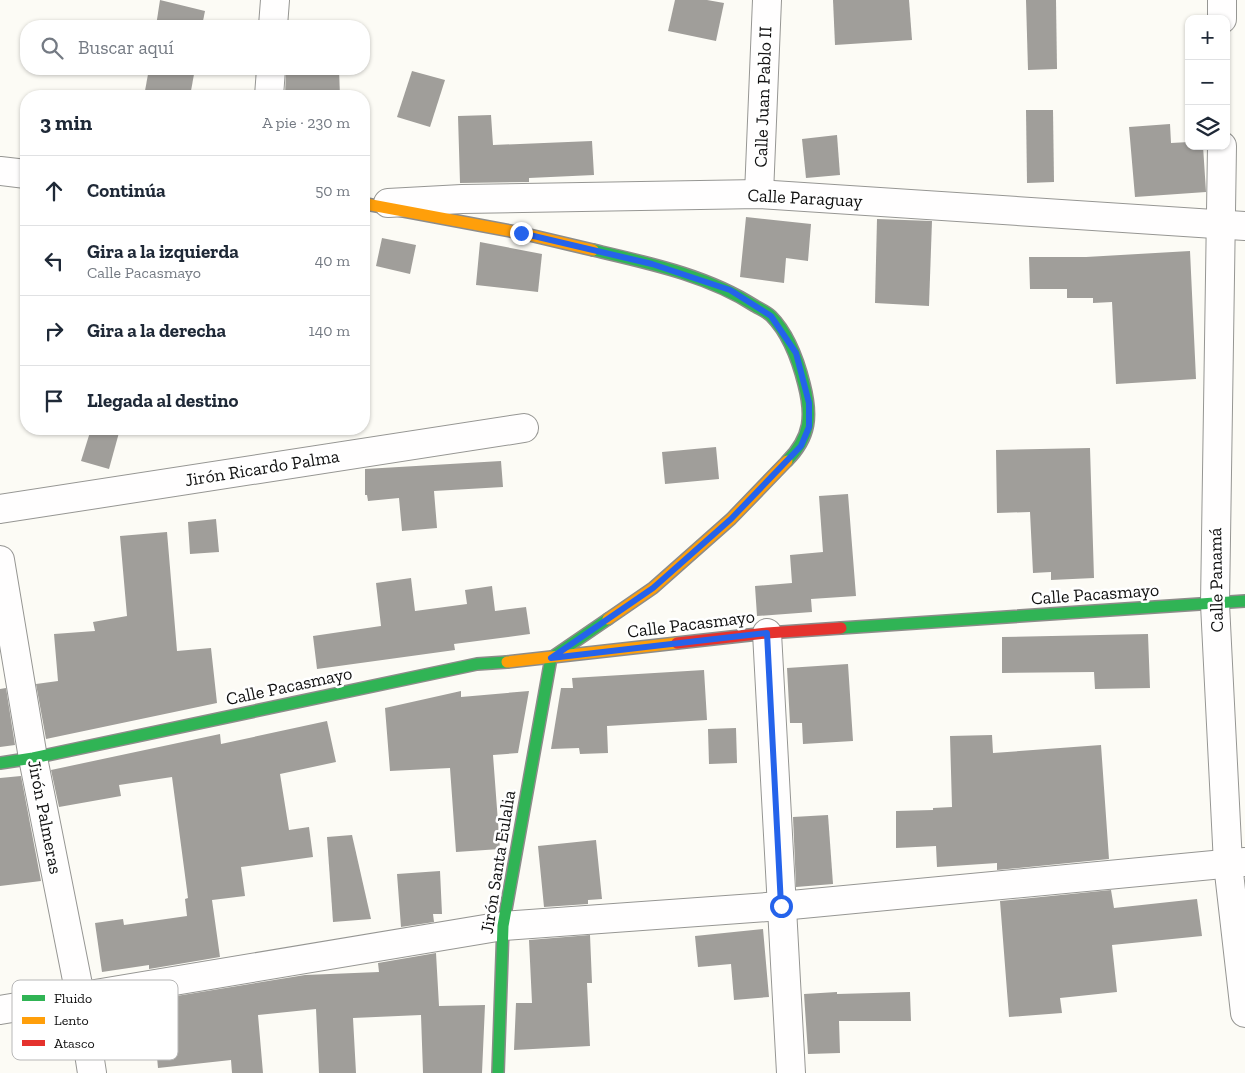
<!DOCTYPE html>
<html lang="es">
<head>
<meta charset="utf-8">
<style>
  :root { --surface:#fff; --page:#f2f2f3; --text:#1f2937; --muted:#747a83; --line:#e0e1e3 }
  body { margin:0; font-family:"Zilla Slab",serif; background:var(--page); color:var(--text) }
  .controls { position:absolute; right:15px; top:15px; display:grid; overflow:hidden; border-radius:10px; box-shadow:0 1px 4px #0004 }
  .controls button { width:45px; height:45px; display:grid; place-items:center; padding:0; border:0; border-bottom:1px solid var(--line); background:var(--surface); color:var(--text); font:25px sans-serif }
  .stop { position:absolute; width:15px; height:15px; margin:-11px; border:4px solid #2563eb; border-radius:50%; background:#fff }
  .stop.end { background:#2563eb; border-color:#fff; box-shadow:0 1px 5px #0008 }
  .list { margin:0; padding:0; list-style:none }
  h2 { display:flex; justify-content:space-between; align-items:center; height:65px; margin:0; padding:0 20px; font-size:21px }
  h2 small { font-size:16px; font-weight:400; color:var(--muted) }
  .list li { display:grid; grid-template-columns:32px 1fr auto; gap:15px; align-items:center; box-sizing:border-box; height:70px; padding:0 20px; border-top:1px solid var(--line) }
  .list b { display:block; font-size:19px; white-space:nowrap }
  .list p { margin:0; font-size:16px; white-space:nowrap; color:var(--muted) }
  .list em { font-size:16px; font-style:normal; color:var(--muted) }
  .icon { flex:none; width:28px; height:28px; fill:none; stroke:currentColor; stroke-width:2; stroke-linecap:round; stroke-linejoin:round }
  .map { position:relative; flex:none; width:1245px; height:1073px; overflow:hidden }
  .search { position:absolute; background:var(--surface); box-shadow:0 1px 4px #0004; left:20px; top:20px; width:350px; height:55px; display:flex; align-items:center; gap:12px; box-sizing:border-box; padding:0 18px; border-radius:20px; color:var(--muted); font-size:19px }
  .panel { position:absolute; background:var(--surface); box-shadow:0 1px 4px #0004; left:20px; top:90px; width:350px; height:345px; border-radius:20px }
  .map>svg:first-child { display:block }
</style>
</head>
<body>
<div class="map">
<svg width="1245" height="1073" viewBox="0 0 1245 1073">
  <rect width="100%" height="100%" fill="#fcfbf5"/>
  <g fill="#a09e9a">
    <path d="M160,0L205,11L202,26H156Z"/>
    <path d="M675,0H707L724,3L716,41L668,31Z"/>
    <path d="M833,0H909L912,40L835,45Z"/>
    <path d="M1026,0H1056L1057,69L1028,70Z"/>
    <path d="M149,69H195L190,96H144Z"/>
    <path d="M286,69H339L340,96H285Z"/>
    <path d="M412,71L445,80L430,127L397,117Z"/>
    <path d="M1026,110H1053L1054,182L1027,183Z"/>
    <path d="M491,115L493,145L592,141L594,175L529,178V182L460,183L458,116Z"/>
    <path d="M1170,124L1171,143L1189,142V146H1203L1206,192L1135,197L1129,127Z"/>
    <path d="M837,135L840,175L806,178L802,139Z"/>
    <path d="M746,217L811,224L808,261L786,258L784,283L740,277Z"/>
    <path d="M877,219L932,221L929,306L875,303Z"/>
    <path d="M382,238L416,245L410,274L376,266Z"/>
    <path d="M480,242L542,254L538,292L476,285Z"/>
    <path d="M1190,251L1196,379L1116,384L1112,302L1093,303V298H1067V289H1030L1029,257H1086Z"/>
    <path d="M91,429H120L109,469L81,461Z"/>
    <path d="M716,447L719,479L665,484L662,452Z"/>
    <path d="M1090,448L1094,578L1051,580V572L1033,573L1030,512L997,513L996,450Z"/>
    <path d="M501,461L503,487L434,491L437,528L402,531L399,498L368,501L367,495H365V469Z"/>
    <path d="M848,494L856,596L811,599L812,612L757,616L755,586L792,583L790,555L823,552L819,496Z"/>
    <path d="M216,519L219,552L190,554L188,522Z"/>
    <path d="M167,532L177,651L211,648L217,703L46,739L36,684L58,681L54,634L95,631L93,622L127,616L120,536Z"/>
    <path d="M411,578L415,611L467,604L465,590L492,586L495,611L526,607L530,634L454,644L455,650L317,669L313,636L381,626L376,583Z"/>
    <path d="M1148,634L1150,688L1095,689L1094,672L1002,673V637Z"/>
    <path d="M848,664L853,741L803,744L802,723H790L787,668Z"/>
    <path d="M704,670L707,720L607,726L608,753L580,754L579,748L551,749L561,688H573L572,678Z"/>
    <path d="M6,688L15,745L0,747V689Z"/>
    <path d="M461,691V697L529,691L518,753L493,755L500,849L456,852L450,768L390,771L385,708Z"/>
    <path d="M327,721L336,762L280,774L289,830L309,827L313,857L241,867L245,896L212,900L220,957L149,969V965L102,972L95,923L123,919L124,925L187,916L185,899L188,898L172,777L119,785L121,796L59,807L51,770L220,734L221,744Z"/>
    <path d="M736,728L737,763L709,764L708,729Z"/>
    <path d="M992,735L993,753L1101,745L1109,859L997,870V863L937,867L936,846L896,848V811L933,810V808L952,807L950,736Z"/>
    <path d="M21,776L41,881L0,886V778Z"/>
    <path d="M828,815L833,884L796,887L793,817Z"/>
    <path d="M352,835L371,919L333,922L327,837Z"/>
    <path d="M596,840L602,899L588,900V904L544,907L538,846Z"/>
    <path d="M440,871L442,914H433L434,922L401,927L397,874Z"/>
    <path d="M1111,890L1114,908L1197,899L1202,936L1112,945L1117,992L1060,998L1062,1013L1009,1017L1000,901Z"/>
    <path d="M763,929L769,997L734,1000L731,964L698,967L695,936Z"/>
    <path d="M590,935L592,983H587L590,1046L514,1050L516,1003H532L529,940Z"/>
    <path d="M436,953L439,1006L485,1005L482,1073H423L421,1015L353,1018L356,1073H319L316,1009L258,1015L263,1073H232L231,1060L158,1068L152,1000L305,975L379,972L378,963Z"/>
    <path d="M837,992V994L910,992L911,1021H839L840,1053L808,1054L804,994Z"/>
  </g>
  <g fill="none" stroke-linecap="round" stroke-linejoin="round">
    <defs>
      <g id="street">
        <path d="M1222,19V0"/>
        <path d="M273,26L275,0"/>
        <path d="M269,96L271,69"/>
        <path d="M1222,146L1215,604L1228,864L1245,1013"/>
        <path d="M0,171L26,174"/>
        <path d="M759,194L767,0"/>
        <path d="M388,203L462,199L759,194L1245,226"/>
        <path d="M0,509L524,428"/>
        <path d="M0,560L33,758L80,995L92,1073"/>
        <path d="M767,633L791,1073"/>
        <path d="M0,1010L503,926L781,906L1245,862"/>
      </g>
      <g id="fast">
        <path d="M593,250C648,263 707,275 755,306C760,309 767,312 771,316C789,334 798,360 804,384C812,415 811,437 787,461"/>
        <path d="M841,628L1245,601"/>
        <path d="M0,763L33,758L477,664L507,662"/>
        <path d="M498,1073L503,926L551,658L608,619"/>
      </g>
      <g id="slow">
        <path d="M366,204L521,233L593,250"/>
        <path d="M608,619L653,588L731,519L787,461"/>
        <path d="M507,662L677,643"/>
      </g>
      <path id="jam" d="M677,643L767,633L841,628"/>
    </defs>
    <use href="#street" stroke="#969693" stroke-width="30"/>
    <use href="#fast" stroke="#8d8c8a" stroke-width="14"/>
    <use href="#slow" stroke="#8d8c8a" stroke-width="14"/>
    <use href="#jam" stroke="#8d8c8a" stroke-width="14"/>
    <use href="#street" stroke="#fffefe" stroke-width="28"/>
    <use href="#fast" stroke="#30b455" stroke-width="11"/>
    <use href="#slow" stroke="#ff9f0a" stroke-width="11"/>
    <use href="#jam" stroke="#e5322d" stroke-width="11"/>
  </g>
  <g fill="none" stroke-linecap="round" stroke-linejoin="round">
    <path stroke="#2563eb" stroke-width="6" d="M521,233L652,264L730,290L771,316L796,353L809,403V427L801,446L731,519L653,588L551,658L767,633L781,906"/>
  </g>
  <g text-anchor="middle" dominant-baseline="central" stroke-width="5" stroke-linejoin="round" paint-order="stroke">
    <g font-size="18" fill="#101010" stroke="#fff">
      <text transform="translate(763 97) rotate(-88)">Calle Juan Pablo II</text>
      <text transform="translate(805 198) rotate(3)">Calle Paraguay</text>
      <text transform="translate(262 468) rotate(-9)">Jirón Ricardo Palma</text>
      <text transform="translate(1216 580) rotate(-91)">Calle Panamá</text>
      <text transform="translate(1095 594) rotate(-4)">Calle Pacasmayo</text>
      <text transform="translate(691 624) rotate(-7)">Calle Pacasmayo</text>
      <text transform="translate(289 686) rotate(-12)">Calle Pacasmayo</text>
      <text transform="translate(45 817) rotate(79)">Jirón Palmeras</text>
      <text transform="translate(498 862) rotate(-81)">Jirón Santa Eulalia</text>
    </g>
  </g>
  <rect x="12" y="980" width="166" height="80" rx="8" fill="#fff" stroke="#b7b7b7" stroke-width="1"/>
  <rect x="22" y="995" width="23" height="6" fill="#30b455"/>
  <rect x="22" y="1017" width="23" height="7" fill="#ff9f0a"/>
  <rect x="22" y="1040" width="23" height="6" fill="#e5322d"/>
  <g font-size="14" fill="#101010">
    <text x="54" y="1003">Fluido</text>
    <text x="54" y="1025">Lento</text>
    <text x="54" y="1048">Atasco</text>
  </g>
</svg>
<div class="controls">
<button>+</button>
<button>−</button>
<button><svg class="icon" aria-label="layers" viewBox="0 0 24 24"><path d="M12 4l9 5-9 5-9-5zM3 14l9 5 9-5"/></svg></button>
</div>
<div class="stop" style="left:781px;top:906px"></div>
<div class="stop end" style="left:521px;top:233px"></div>
<div class="search"><svg class="icon" aria-label="search" viewBox="0 0 24 24"><circle cx="10" cy="10" r="6"/><path d="M15 15l6 6"/></svg>Buscar aquí</div>
<section class="panel">
<h2>3 min<small>A pie · 230 m</small></h2>
<ul class="list">
<li><svg class="icon" aria-label="ahead" viewBox="0 0 24 24"><path d="M12 20V5M6 11l6-6 6 6"/></svg><div><b>Continúa</b></div><em>50 m</em></li>
<li><svg class="icon" aria-label="left" viewBox="0 0 24 24"><path d="M17 20v-9H6M10 6l-5 5 5 5"/></svg><div><b>Gira a la izquierda</b><p>Calle Pacasmayo</p></div><em>40 m</em></li>
<li><svg class="icon" aria-label="right" viewBox="0 0 24 24"><path d="M7 20v-9h11M14 6l5 5-5 5"/></svg><div><b>Gira a la derecha</b></div><em>140 m</em></li>
<li><svg class="icon" aria-label="arrive" viewBox="0 0 24 24"><path d="M6 21V4h12l-3 4 3 4H6"/></svg><div><b>Llegada al destino</b></div></li>
</ul>
</section>
</div>
</body>
</html>
